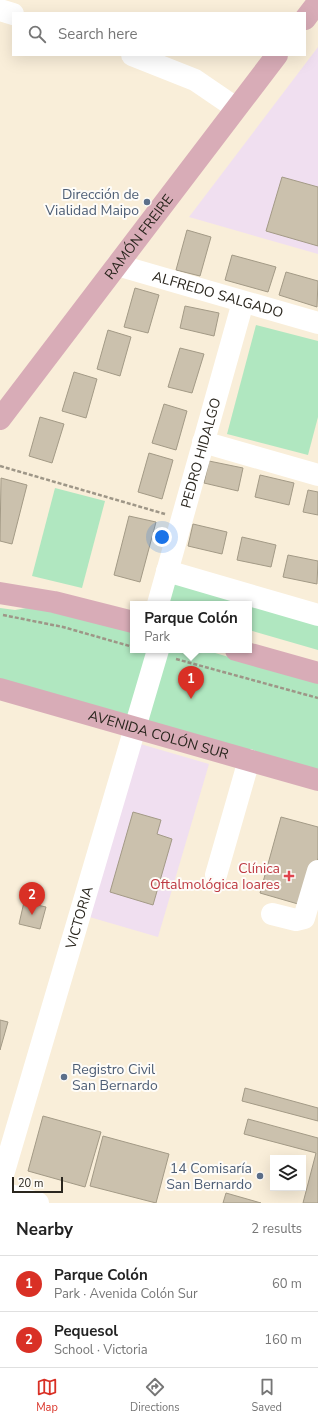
<!DOCTYPE html>
<html lang="en">
<head>
<meta charset="utf-8">
<style>
  :root { --surface:#fff; --page:#f6f6f6; --text:#222; --muted:#767676; --line:#e0e0e0; --accent:#d93025 }
  body { margin:0; font-family:"Nunito Sans",sans-serif; background:var(--page); color:var(--text) }
  .controls { position:absolute; right:12px; bottom:12px; display:grid; overflow:hidden; border-radius:0px; box-shadow:0 4px 16px #0002 }
  .controls button { width:36px; height:36px; display:grid; place-items:center; padding:0; border:0; border-bottom:1px solid var(--line); background:var(--surface); color:var(--text); font:20px sans-serif }
  .scale { position:absolute; left:12px; bottom:10px; width:51px; box-sizing:border-box; padding-left:4px; border:2px solid #2a261e; border-top:0; font-size:11px; line-height:14px; white-space:nowrap; color:#2a261e; -webkit-text-stroke:3px #fefcf8; paint-order:stroke }
  .you { position:absolute; left:162px; top:537px; width:14px; height:14px; margin:-10px; border:3px solid #fff; border-radius:50%; background:#1a73e8; box-shadow:0 0 0 6px #1a73e833 }
  .badge { display:grid; place-items:center; width:26px; height:26px; border-radius:50%; background:var(--accent); color:#fff; font-size:13px; font-weight:700 }
  .pin { position:absolute; translate:-50% -33px; filter:drop-shadow(0 1px 2px #0008) }
  .pin::after { content:''; position:absolute; top:21px; width:14px; height:12px; background:inherit; clip-path:polygon(0 0,100% 0,50% 100%) }
  .popup { position:absolute; left:130px; top:601px; width:122px; height:52px; box-sizing:border-box; display:grid; place-content:center; border-radius:0px; background:var(--surface); filter:drop-shadow(0 1px 3px #0005); font-size:13px; white-space:nowrap; color:var(--muted) }
  .popup b { font-size:15px; color:var(--text) }
  .popup::after { content:''; position:absolute; left:50%; top:100%; margin-left:-8px; border:8px solid transparent; border-top-color:var(--surface) }
  .list { margin:0; padding:0; list-style:none }
  h2 { display:flex; justify-content:space-between; align-items:center; height:52px; margin:0; padding:0 16px; font-size:17px }
  h2 small { font-size:13px; font-weight:400; color:var(--muted) }
  .list li { display:grid; grid-template-columns:26px 1fr auto; gap:12px; align-items:center; box-sizing:border-box; height:56px; padding:0 16px; border-top:1px solid var(--line) }
  .list b { display:block; font-size:15px; white-space:nowrap }
  .list p { margin:0; font-size:13px; white-space:nowrap; color:var(--muted) }
  .list em { font-size:13px; font-style:normal; color:var(--muted) }
  .icon { flex:none; width:22px; height:22px; fill:none; stroke:currentColor; stroke-width:2; stroke-linecap:round; stroke-linejoin:round }
  .map { position:relative; flex:none; width:318px; height:1203px; overflow:hidden }
  .search { position:absolute; background:var(--surface); box-shadow:0 4px 16px #0002; left:12px; right:12px; top:12px; height:44px; display:flex; align-items:center; gap:10px; box-sizing:border-box; padding:0 14px; border-radius:0px; color:var(--muted); font-size:15px }
  .sheet { height:164px; background:var(--surface) }
  nav { display:flex; justify-content:space-around; align-items:center; box-sizing:border-box; height:56px; border-top:1px solid var(--line); background:var(--surface); font-size:11px; color:var(--muted) }
  nav a { display:grid; justify-items:center; gap:2px }
  nav .on { color:var(--accent) }
  .map>svg:first-child { display:block }
</style>
</head>
<body>
<div class="map">
<svg width="318" height="1203" viewBox="0 0 318 1203">
  <rect width="100%" height="100%" fill="#f9eed9"/>
  <g fill="#f0dff0">
    <path d="M318,47V254L189,217Z"/>
    <path d="M137,743L209,764L158,937L86,916Z"/>
  </g>
  <g fill="#b0e7c0">
    <path d="M256,325L318,341V417L308,455L227,434Z"/>
    <path d="M55,488L105,501L82,588L32,576Z"/>
    <path d="M173,580L318,617V650L249,630V604H165Z"/>
    <path d="M32,607L133,630V650H205L318,683V770L0,681V608L15,610Z"/>
  </g>
  <g fill="#cbc1ad" stroke="#a39a86">
    <path d="M282,177L318,187V246L266,231Z"/>
    <path d="M187,230L211,237L200,276L176,270Z"/>
    <path d="M232,255L276,267L268,292L225,280Z"/>
    <path d="M286,272L318,281L317,307L279,295Z"/>
    <path d="M135,288L159,295L148,333L124,327Z"/>
    <path d="M185,306L219,313L214,336L180,328Z"/>
    <path d="M108,330L131,337L120,376L97,369Z"/>
    <path d="M180,348L204,354L192,393L168,387Z"/>
    <path d="M74,372L97,379L86,418L62,411Z"/>
    <path d="M164,404L187,411L176,450L152,443Z"/>
    <path d="M40,417L64,424L52,463L29,456Z"/>
    <path d="M149,453L173,460L162,499L138,492Z"/>
    <path d="M209,461L243,468L238,491L204,483Z"/>
    <path d="M260,475L294,483L289,505L255,497Z"/>
    <path d="M1,478L27,485L12,544L0,541Z"/>
    <path d="M308,490L318,492V515L303,512Z"/>
    <path d="M129,516L156,522L140,582L114,575Z"/>
    <path d="M193,524L227,532L222,554L188,546Z"/>
    <path d="M242,537L276,545L271,567L237,560Z"/>
    <path d="M288,555L318,561L317,584L283,577Z"/>
    <path d="M133,812L161,820L157,834L172,839L153,905L110,892Z"/>
    <path d="M281,817L318,827V858L305,906L260,893Z"/>
    <path d="M24,902L46,907L40,929L19,924Z"/>
    <path d="M0,1020L8,1022L0,1050Z"/>
    <path d="M245,1088L318,1108V1121L242,1101Z"/>
    <path d="M43,1116L101,1132L85,1187L28,1171Z"/>
    <path d="M248,1119L318,1138V1203H303L316,1153L244,1134Z"/>
    <path d="M103,1136L169,1154L156,1203L90,1186Z"/>
    <path d="M226,1193L261,1203H223Z"/>
  </g>
  <g fill="none" stroke-linecap="round" stroke-linejoin="round">
    <g stroke="#9e9687" stroke-width="2.5" stroke-dasharray="4 2" stroke-linecap="butt">
      <path d="M0,466L165,514"/>
      <path d="M3,615L63,627L133,647"/>
      <path d="M176,659L318,698"/>
    </g>
    <g stroke="#fff" stroke-width="22">
      <path d="M0,10L13,14"/>
      <path d="M132,55L195,80L236,108"/>
      <path id="s1" d="M117,265L318,323"/>
      <path d="M203,442L318,475"/>
      <path d="M167,571L318,615"/>
      <path id="s2" d="M158,604L243,302"/>
      <path d="M216,875L249,760"/>
      <path d="M272,914L296,920L304,918L318,871"/>
      <path id="s3" d="M0,1185L158,650"/>
      <path d="M0,1192L38,1203"/>
    </g>
    <g stroke="#d8acb7" stroke-width="22">
      <path d="M305,19L318,2"/>
      <path id="s4" d="M0,419L277,55"/>
      <path d="M0,593L54,602L133,622"/>
      <path d="M236,650L318,673"/>
      <path id="s5" d="M0,689L318,780"/>
    </g>
  </g>
  <g fill="#5c6f8a" stroke="#fefcf8" stroke-width="1.5">
    <circle cx="147" cy="202" r="4"/>
    <circle cx="64" cy="1077" r="4"/>
    <circle cx="260" cy="1176" r="4"/>
  </g>
  <path fill="#e0444e" stroke="#fefcf8" stroke-width="1.5" d="M287 870h4v4h4v4h-4v4h-4v-4h-4v-4h4z"/>
  <g text-anchor="middle" dominant-baseline="central" stroke-width="4" stroke-linejoin="round" paint-order="stroke">
    <g font-size="14" fill="#4e5e75" stroke="#fefcf8" text-anchor="end">
      <text x="139" y="194">Dirección de<tspan x="139" dy="16">Vialidad Maipo</tspan></text>
      <text x="72" y="1069" text-anchor="start">Registro Civil<tspan x="72" dy="16">San Bernardo</tspan></text>
      <text x="252" y="1168">14 Comisaría<tspan x="252" dy="16">San Bernardo</tspan></text>
    </g>
    <g font-size="14" fill="#2a261e" stroke="#fefcf8">
      <text stroke="none"><textPath href="#s4" startOffset="229">RAMÓN FREIRE</textPath></text>
      <text stroke="none"><textPath href="#s1" startOffset="105">ALFREDO SALGADO</textPath></text>
      <text stroke="none"><textPath href="#s2" startOffset="157">PEDRO HIDALGO</textPath></text>
      <text stroke="none"><textPath href="#s5" startOffset="165">AVENIDA COLÓN SUR</textPath></text>
      <text stroke="none"><textPath href="#s3" startOffset="279">VICTORIA</textPath></text>
    </g>
    <g font-size="14" fill="#be3a42" stroke="#fefcf8" text-anchor="end">
      <text x="280" y="868">Clínica<tspan x="280" dy="16">Oftalmológica Ioares</tspan></text>
    </g>
  </g>
</svg>
<div class="controls">
<button><svg class="icon" aria-label="layers" viewBox="0 0 24 24"><path d="M12 4l9 5-9 5-9-5zM3 14l9 5 9-5"/></svg></button>
</div>
<div class="scale">20 m</div>
<div class="you"></div>
<div class="pin badge" style="left:191px;top:699px">1</div>
<div class="popup"><b>Parque Colón</b>Park</div>
<div class="pin badge" style="left:32px;top:915px">2</div>
<div class="search"><svg class="icon" aria-label="search" viewBox="0 0 24 24"><circle cx="10" cy="10" r="6"/><path d="M15 15l6 6"/></svg>Search here</div>
</div>
<section class="sheet">
<h2>Nearby<small>2 results</small></h2>
<ul class="list">
<li><span class="badge">1</span><div><b>Parque Colón</b><p>Park · Avenida Colón Sur</p></div><em>60 m</em></li>
<li><span class="badge">2</span><div><b>Pequesol</b><p>School · Victoria</p></div><em>160 m</em></li>
</ul>
</section>
<nav>
<a class="on"><svg class="icon" aria-label="map" viewBox="0 0 24 24"><path d="M3 6l6-2 6 2 6-2v14l-6 2-6-2-6 2zM9 4v14M15 6v14"/></svg>Map</a>
<a><svg class="icon" aria-label="directions" viewBox="0 0 24 24"><path d="M12 3l9 9-9 9-9-9zM9 14v-3h6M13 9l2 2-2 2"/></svg>Directions</a>
<a><svg class="icon" aria-label="saved" viewBox="0 0 24 24"><path d="M7 4h10v16l-5-4-5 4z"/></svg>Saved</a>
</nav>
</body>
</html>
